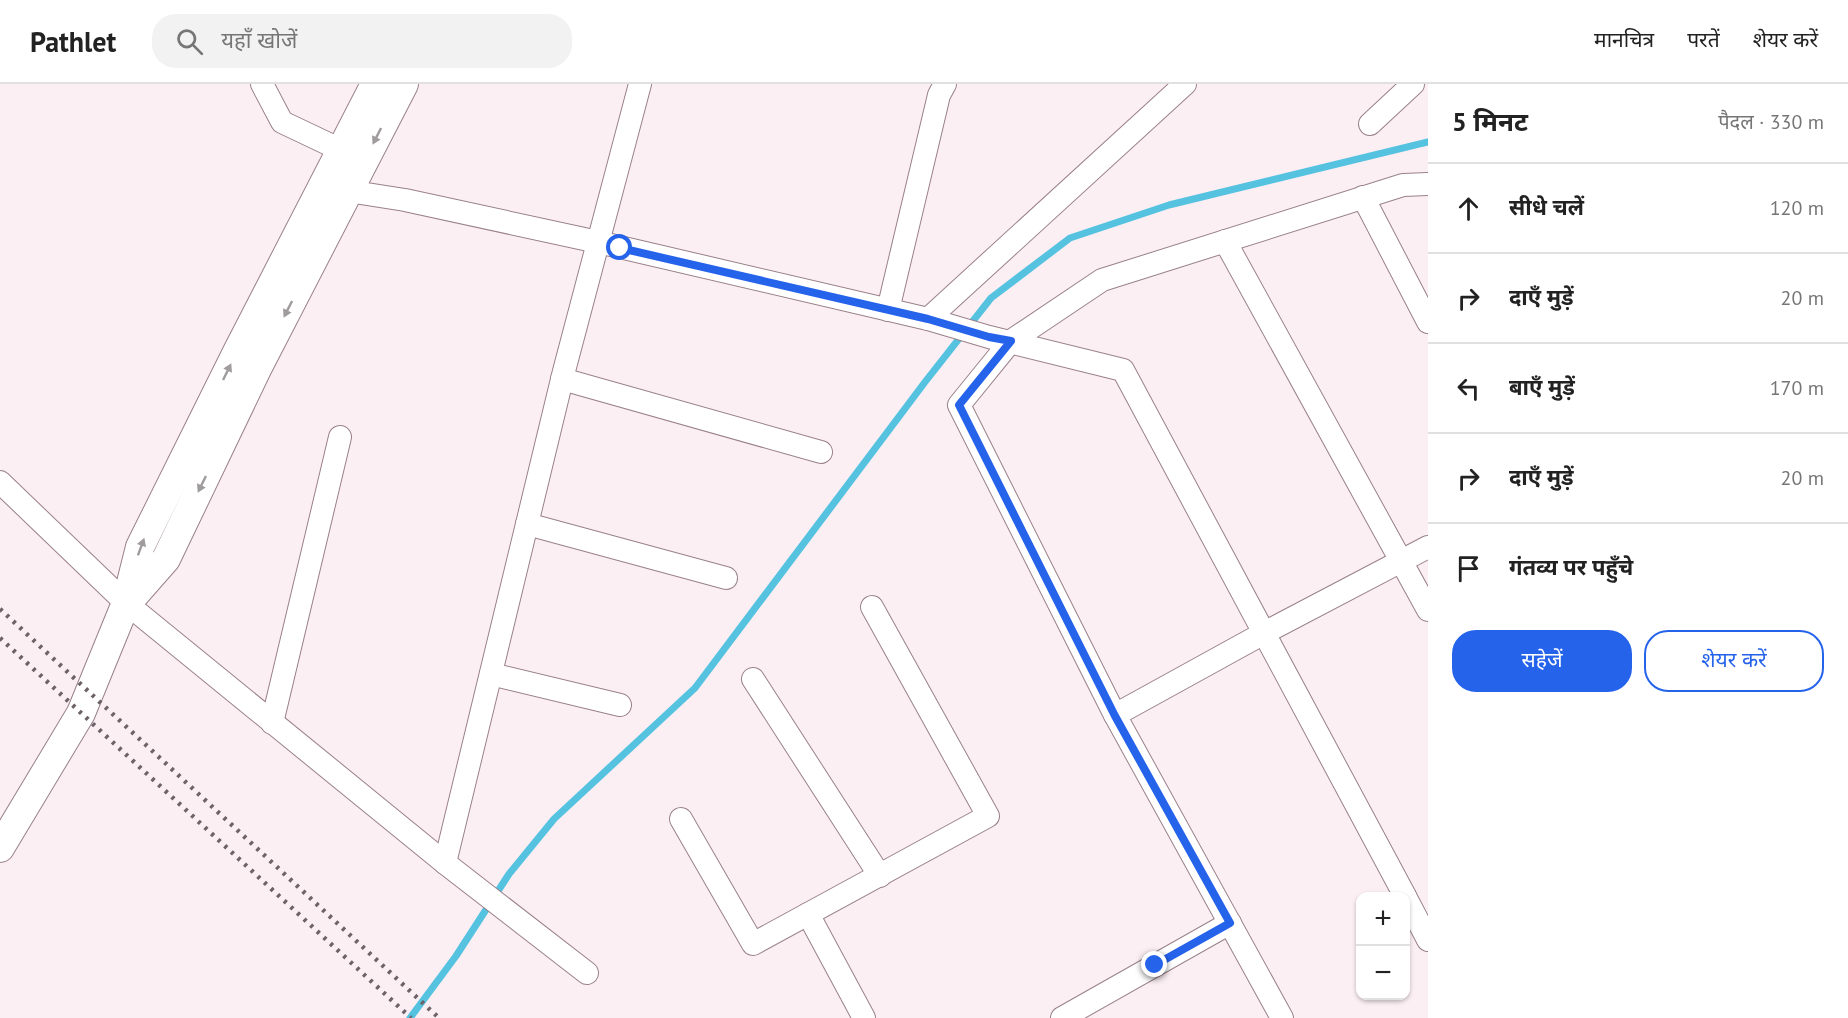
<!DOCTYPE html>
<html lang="hi">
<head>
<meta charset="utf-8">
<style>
  :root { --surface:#fff; --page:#f2f2f2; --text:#222; --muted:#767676; --line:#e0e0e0; --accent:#2563eb }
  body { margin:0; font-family:"PT Sans","Noto Sans Devanagari",sans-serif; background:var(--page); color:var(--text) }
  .controls { position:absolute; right:18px; bottom:18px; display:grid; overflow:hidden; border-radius:12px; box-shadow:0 2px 4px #0004 }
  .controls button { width:54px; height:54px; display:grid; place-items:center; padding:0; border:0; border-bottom:2px solid var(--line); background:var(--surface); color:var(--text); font:30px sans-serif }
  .stop { position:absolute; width:18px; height:18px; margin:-14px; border:4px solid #2563eb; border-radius:50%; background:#fff }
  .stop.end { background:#2563eb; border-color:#fff; box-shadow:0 2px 6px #0008 }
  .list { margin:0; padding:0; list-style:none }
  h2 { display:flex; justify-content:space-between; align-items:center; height:78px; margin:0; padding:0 24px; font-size:26px }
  h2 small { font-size:20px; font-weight:400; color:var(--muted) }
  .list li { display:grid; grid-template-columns:39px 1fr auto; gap:18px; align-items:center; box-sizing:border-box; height:90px; padding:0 24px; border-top:2px solid var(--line) }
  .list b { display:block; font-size:22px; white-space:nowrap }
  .list em { font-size:20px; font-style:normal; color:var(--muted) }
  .actions { display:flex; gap:12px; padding:18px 24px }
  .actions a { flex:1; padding:14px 0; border:2px solid var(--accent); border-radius:24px; text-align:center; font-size:21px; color:var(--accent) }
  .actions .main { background:var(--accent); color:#fff }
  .icon { flex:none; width:33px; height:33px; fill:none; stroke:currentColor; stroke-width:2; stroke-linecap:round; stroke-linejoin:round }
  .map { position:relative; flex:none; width:1428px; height:934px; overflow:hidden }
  header { display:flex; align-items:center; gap:36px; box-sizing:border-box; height:84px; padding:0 30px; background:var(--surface); border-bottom:2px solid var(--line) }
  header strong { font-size:28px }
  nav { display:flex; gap:33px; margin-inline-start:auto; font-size:21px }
  .search { width:420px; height:54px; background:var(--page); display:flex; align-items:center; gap:15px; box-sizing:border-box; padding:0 21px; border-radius:24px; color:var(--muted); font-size:22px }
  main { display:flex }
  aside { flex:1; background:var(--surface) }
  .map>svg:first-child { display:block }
</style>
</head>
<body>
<header>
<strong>Pathlet</strong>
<div class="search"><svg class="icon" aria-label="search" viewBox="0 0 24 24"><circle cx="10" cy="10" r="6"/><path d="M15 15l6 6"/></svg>यहाँ खोजें</div>
<nav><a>मानचित्र</a><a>परतें</a><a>शेयर करें</a></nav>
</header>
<main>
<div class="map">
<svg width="1428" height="934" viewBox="0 0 1428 934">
  <rect width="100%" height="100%" fill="#fbeff4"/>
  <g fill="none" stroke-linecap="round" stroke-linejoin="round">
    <path stroke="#55c2e0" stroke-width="7" d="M410,934L456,872L509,790L554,735L695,604L925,298L991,214L1070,154L1169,121L1428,58"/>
    <defs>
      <g id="minor">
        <path d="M262,0L282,38L341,66"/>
        <path d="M1370,40L1413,0"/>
        <path d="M335,105L405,116L598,158L928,235L989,253L1123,286L1405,812"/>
        <path d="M1363,113L1428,238"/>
        <path d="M1225,157L1428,526"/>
        <path d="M888,226L939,11L945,0"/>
        <path d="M928,235L1185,0"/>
        <path d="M562,295L821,368"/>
        <path d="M0,398L126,519L445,779L587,889"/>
        <path d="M527,440L726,494"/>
        <path d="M491,590L620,621"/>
        <path d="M753,595L880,792"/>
        <path d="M1115,631L1264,549L1428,463"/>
        <path d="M272,639L340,353"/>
        <path d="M681,735L753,860L988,732L872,523"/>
        <path d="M445,779L564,287L640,0"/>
        <path d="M1406,814L1428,856"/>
        <path d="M808,830L864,934"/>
        <path d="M1062,934L1230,839"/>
        <path d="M1282,934L1115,631L959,321L1011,257L1102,196L1403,101L1428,100"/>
      </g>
      <g id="tertiary">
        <path d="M130,516L166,475L258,283L404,0"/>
        <path d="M0,764L81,629L126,519L140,463L237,268L375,0"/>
      </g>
    </defs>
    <use href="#minor" stroke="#9a808b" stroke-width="24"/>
    <use href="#tertiary" stroke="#9a808b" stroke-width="30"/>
    <use href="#minor" stroke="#fff" stroke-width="22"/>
    <use href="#tertiary" stroke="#fff" stroke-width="28"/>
    <g stroke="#6d6267" stroke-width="4.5" stroke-dasharray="3 6" stroke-linecap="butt">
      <path d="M0,525L439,934"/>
      <path d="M0,554L411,934"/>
    </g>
  </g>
  <defs><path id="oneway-solid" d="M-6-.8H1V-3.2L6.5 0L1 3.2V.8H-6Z" transform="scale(1.5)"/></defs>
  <g fill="#a09b9d">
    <use href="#oneway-solid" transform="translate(377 52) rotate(117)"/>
    <use href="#oneway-solid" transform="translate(288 225) rotate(117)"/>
    <use href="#oneway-solid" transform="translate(227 288) rotate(-64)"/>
    <use href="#oneway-solid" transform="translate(202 400) rotate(116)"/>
    <use href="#oneway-solid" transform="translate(141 463) rotate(-70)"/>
  </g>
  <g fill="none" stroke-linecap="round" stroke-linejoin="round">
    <path stroke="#2563eb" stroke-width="8" d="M620,164L928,235L989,253L1011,257L959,321L1115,632L1230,839L1155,881"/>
  </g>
</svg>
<div class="controls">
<button>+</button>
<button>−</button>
</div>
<div class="stop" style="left:620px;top:164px"></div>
<div class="stop end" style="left:1155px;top:881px"></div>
</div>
<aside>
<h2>5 मिनट<small>पैदल · 330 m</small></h2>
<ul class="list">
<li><svg class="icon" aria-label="ahead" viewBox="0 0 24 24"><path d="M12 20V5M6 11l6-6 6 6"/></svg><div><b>सीधे चलें</b></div><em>120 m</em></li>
<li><svg class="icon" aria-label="right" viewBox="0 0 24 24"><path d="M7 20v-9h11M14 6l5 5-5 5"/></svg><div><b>दाएँ मुड़ें</b></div><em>20 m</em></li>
<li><svg class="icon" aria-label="left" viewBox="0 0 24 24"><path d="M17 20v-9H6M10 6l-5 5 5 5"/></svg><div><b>बाएँ मुड़ें</b></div><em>170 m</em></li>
<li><svg class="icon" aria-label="right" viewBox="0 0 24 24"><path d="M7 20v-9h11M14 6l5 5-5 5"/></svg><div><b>दाएँ मुड़ें</b></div><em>20 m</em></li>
<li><svg class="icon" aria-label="arrive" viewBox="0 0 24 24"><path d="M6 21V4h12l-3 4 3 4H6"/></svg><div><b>गंतव्य पर पहुँचे</b></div></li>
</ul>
<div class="actions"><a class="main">सहेजें</a><a>शेयर करें</a></div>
</aside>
</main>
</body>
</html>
